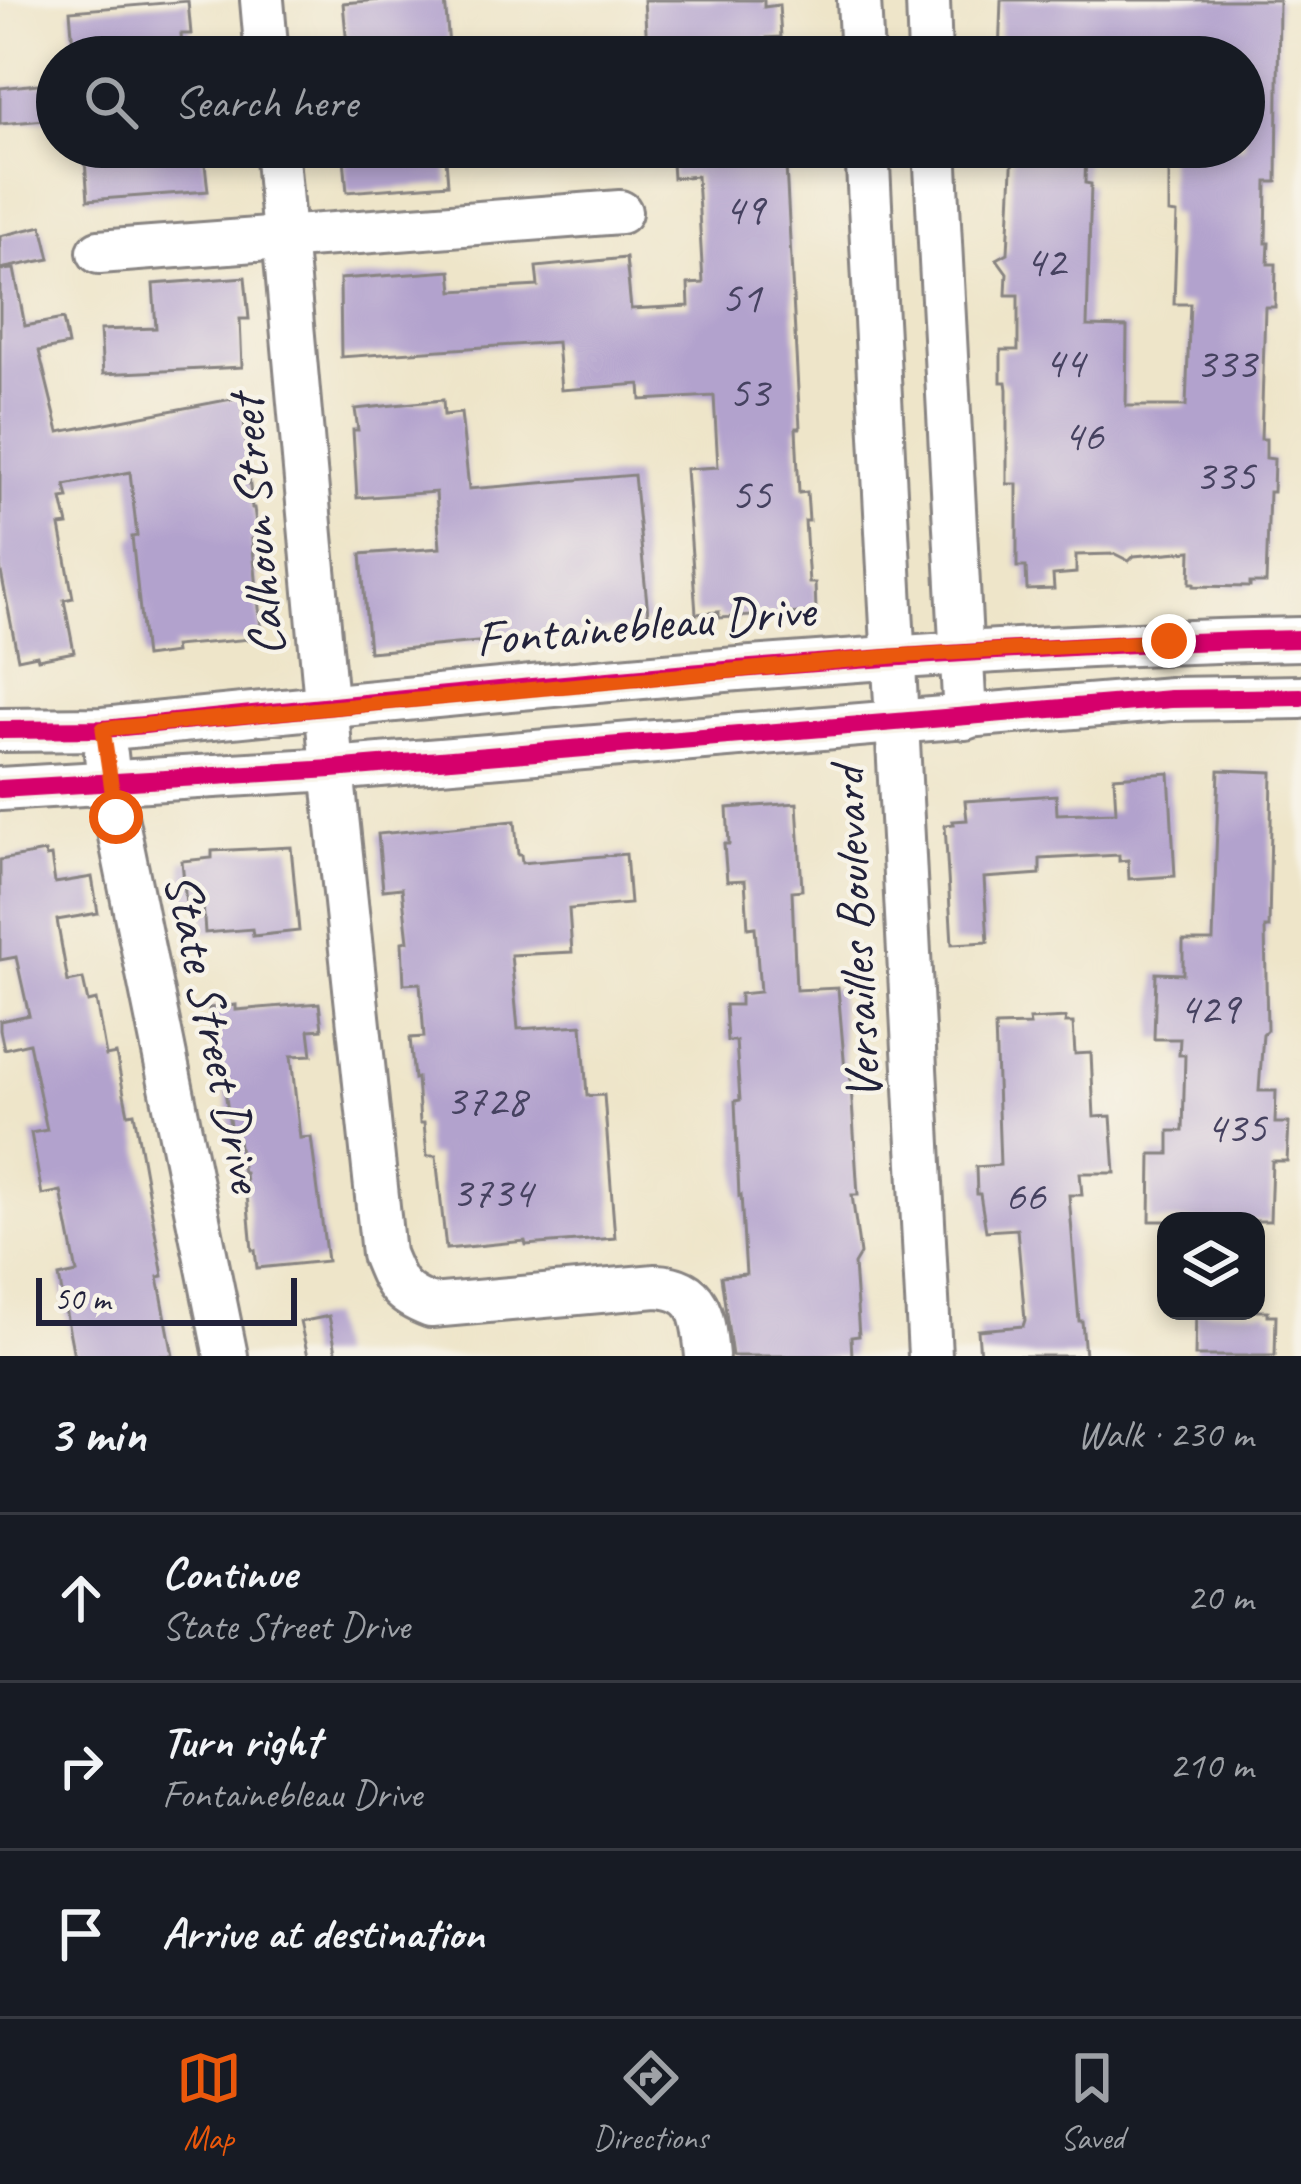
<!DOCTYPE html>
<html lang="en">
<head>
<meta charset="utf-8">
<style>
  :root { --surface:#171b24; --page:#242831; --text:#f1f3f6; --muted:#9ea1a6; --line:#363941; --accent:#ea580c }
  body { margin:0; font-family:Caveat,sans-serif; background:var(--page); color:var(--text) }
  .controls { position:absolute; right:36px; bottom:36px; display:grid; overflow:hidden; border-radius:24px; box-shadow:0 6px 18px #0003 }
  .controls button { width:108px; height:108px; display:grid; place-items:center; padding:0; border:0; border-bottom:3px solid var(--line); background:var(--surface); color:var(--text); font:60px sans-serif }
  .scale { position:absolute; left:36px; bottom:30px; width:261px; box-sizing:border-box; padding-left:12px; border:6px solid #22223b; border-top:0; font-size:33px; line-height:42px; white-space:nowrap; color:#22223b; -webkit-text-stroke:9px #f7f3e8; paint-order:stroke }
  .stop { position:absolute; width:36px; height:36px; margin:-27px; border:9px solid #ea580c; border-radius:50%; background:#fff }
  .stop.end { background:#ea580c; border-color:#fff; box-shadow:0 3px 12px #0008 }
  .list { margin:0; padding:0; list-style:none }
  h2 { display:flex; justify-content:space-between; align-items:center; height:156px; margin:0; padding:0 48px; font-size:51px }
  h2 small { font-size:39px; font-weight:400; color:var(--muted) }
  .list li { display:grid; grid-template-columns:78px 1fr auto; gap:36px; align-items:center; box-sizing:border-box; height:168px; padding:0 48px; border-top:3px solid var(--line) }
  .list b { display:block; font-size:45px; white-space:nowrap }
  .list p { margin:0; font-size:39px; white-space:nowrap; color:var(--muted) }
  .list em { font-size:39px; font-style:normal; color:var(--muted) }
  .icon { flex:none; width:66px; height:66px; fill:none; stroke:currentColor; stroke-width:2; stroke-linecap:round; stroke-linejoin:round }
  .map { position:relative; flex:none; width:1301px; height:1356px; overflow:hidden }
  .search { position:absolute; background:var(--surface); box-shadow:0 6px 18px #0003; left:36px; right:36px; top:36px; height:132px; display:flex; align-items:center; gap:30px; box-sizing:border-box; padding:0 42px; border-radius:66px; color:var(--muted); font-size:45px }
  .sheet { height:660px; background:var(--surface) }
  nav { display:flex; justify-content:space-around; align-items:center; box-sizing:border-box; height:168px; border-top:3px solid var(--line); background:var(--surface); font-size:33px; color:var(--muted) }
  nav a { display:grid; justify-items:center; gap:6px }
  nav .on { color:var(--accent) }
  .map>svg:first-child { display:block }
</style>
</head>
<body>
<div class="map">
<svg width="1301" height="1356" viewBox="0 0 1301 1356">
  <rect width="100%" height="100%" fill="#f7f3e8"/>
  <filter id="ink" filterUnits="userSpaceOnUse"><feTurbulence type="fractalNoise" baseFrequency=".00833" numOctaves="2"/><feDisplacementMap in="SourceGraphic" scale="24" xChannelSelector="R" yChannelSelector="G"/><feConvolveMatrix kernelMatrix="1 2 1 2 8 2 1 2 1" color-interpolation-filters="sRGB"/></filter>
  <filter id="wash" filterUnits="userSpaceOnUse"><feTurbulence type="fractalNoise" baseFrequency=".004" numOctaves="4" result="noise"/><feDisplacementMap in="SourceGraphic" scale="48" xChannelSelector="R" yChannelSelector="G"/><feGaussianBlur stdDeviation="2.7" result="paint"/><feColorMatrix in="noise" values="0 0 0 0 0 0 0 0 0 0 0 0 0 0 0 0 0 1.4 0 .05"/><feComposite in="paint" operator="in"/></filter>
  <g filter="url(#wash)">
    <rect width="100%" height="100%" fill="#eee5c9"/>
    <g id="blocks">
      <g fill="#b2a2cd">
        <path d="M381,0H445L450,57H348L343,3Z"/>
        <path d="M644,0H764V7L779,5L781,37L767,38L768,57H656V45L647,46Z"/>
        <path d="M1001,0H1279L1277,182H1267L1266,243H1269L1268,264H1276L1275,307H1265L1261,439H1266V458L1274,459L1273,492H1269L1266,583H1250V587L1194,586V583H1190L1191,551L1134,556L1129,561L1115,554L1076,555V573L1053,575L1054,589L1027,590L1026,567H1017V484H1007V389L1006,382H1001V350H1018V295H1006L1007,273L997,259L1008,253L1013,147H1086L1085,183L1091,184L1087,326L1127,327L1126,406H1186L1190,304H1174L1177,214L1169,213V147H1244V57H999Z"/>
        <path d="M188,1L191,34H181L183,57H122L120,41L73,45L70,11Z"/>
        <path d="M57,82V119L0,124V88Z"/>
        <path d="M84,147H203L208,191L88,200Z"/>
        <path d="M343,147H445L448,184L347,192Z"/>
        <path d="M671,147H785L800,428H796L799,493L807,492L809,521H805L809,583H815L816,612L719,618V612L696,614L686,469L718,467L714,396L641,400L640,384L561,390L557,342L341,357L340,279L451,271L453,291L538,286L536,267L626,258L631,309L689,306L688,284L703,283L697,176L673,178Z"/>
        <path d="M42,226L50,259L0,269V236Z"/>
        <path d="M14,269L25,326L63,319L68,345L39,351L59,432L242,397L252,508H254L258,538L252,539L262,638L174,646L175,653L145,657L132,537L137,536L130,472L65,485L68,498L62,499L68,525L60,526L73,598L64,600L74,652L38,659L37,655L18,659L0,567V270Z"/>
        <path d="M245,277L249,319H240L242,367L103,374L100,330L156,328L153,284Z"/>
        <path d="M443,400L444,415L461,413L469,489L634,475L649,623L638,624V627L369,652L361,554L440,548L436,492L357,498L353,430H358L355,409Z"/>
        <path d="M1219,770L1272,772L1269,928H1265L1267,1030L1263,1034L1259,1091H1276L1275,1123H1289L1287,1161H1272L1270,1221H1150L1151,1154H1169V1131H1183L1185,1055H1179L1180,1039H1154L1156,973L1183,974V941H1213Z"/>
        <path d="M1169,773L1175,876L1129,879L1128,860L1119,861V855L1040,859V874L984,878L988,942L952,944L945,825L954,824L953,821L967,820L965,801L1056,795L1057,814L1116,812L1114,777Z"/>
        <path d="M797,803L802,890L792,891L796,990L838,988L845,1071H850L858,1195H852L860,1254L854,1264L859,1336L851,1337L852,1356H732L721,1276L746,1274L741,1195L739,1196L735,1101L740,1100L736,1041H727L725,1005H740V994L760,992L755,927L748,928L745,880L727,881L724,844H729L727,808Z"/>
        <path d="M515,821L518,855H521L522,863L626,854L630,904L569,909L572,952L511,955L518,1029L582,1025L587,1096L604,1095L615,1238L526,1245L525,1241L446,1249L436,1156H427L424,1123H420L417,1078L414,1079L410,1038L424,1037L420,983L404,984L402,942L408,941L402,888L383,890L378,834Z"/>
        <path d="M291,847L299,931L253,936L252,929L205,933L203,903L186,904L182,861L212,858V851Z"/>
        <path d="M45,852L46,857L51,856L55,883L92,877L98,913L57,920L68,982L83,979L88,1002L96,1000L106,1056L116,1054L128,1114L134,1113L163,1276L158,1277L173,1356H74L59,1277L77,1273L61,1191L42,1195L31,1133L47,1130L29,1043L4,1049L0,1030V1021L29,1015L16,957L0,960V860Z"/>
        <path d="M319,1003L322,1029L309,1030L312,1055L291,1056L300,1138L311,1137L327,1261L257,1268L255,1250H252L245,1173H243L237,1133H231L221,1062L214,1063L209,1008L236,1005V1010Z"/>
        <path d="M1066,1018L1065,1023H1073L1075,1054L1091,1053L1094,1117L1111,1116L1115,1173H1080L1082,1195H1069L1079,1321H1082L1085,1356H980L978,1330L1023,1326L1025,1320L1017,1229L986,1231L980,1194H977L976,1167L1000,1165L995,1026L1030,1025L1029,1020Z"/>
        <path d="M1196,1311H1268V1315H1276L1275,1356H1195Z"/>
        <path d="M329,1316L337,1356H308L300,1322Z"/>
      </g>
    </g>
  </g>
  <g filter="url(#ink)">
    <use href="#blocks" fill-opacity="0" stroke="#888482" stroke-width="3"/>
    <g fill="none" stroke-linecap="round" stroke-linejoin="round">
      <defs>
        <g id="minor">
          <path d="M262,0L267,57"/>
          <path d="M859,0L862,57"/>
          <path d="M928,0L930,57"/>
          <path d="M276,147L332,769L383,1254C395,1284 399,1294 431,1306L656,1286C702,1288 703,1318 707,1356"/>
          <path d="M867,147L930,1356"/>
          <path d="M935,147L965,718"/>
          <path d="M99,252L620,212"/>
          <path d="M0,730L103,729C501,689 901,647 1301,639"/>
          <path d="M106,754L109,782L226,1356"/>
          <path d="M0,789L332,769L1171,699L1301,697"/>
        </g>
      </defs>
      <use href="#minor" stroke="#888482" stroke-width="48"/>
      <use href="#minor" stroke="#fff" stroke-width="42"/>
      <defs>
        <g id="cycleway">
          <path d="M0,730L103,729C501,689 901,647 1301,639"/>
          <path d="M0,789L332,769L1171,699L1301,697"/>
        </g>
      </defs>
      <use href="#cycleway" stroke="#f7f3e8" stroke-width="26"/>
      <use href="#cycleway" stroke="#d6006c" stroke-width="18"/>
    </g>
  </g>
  <g fill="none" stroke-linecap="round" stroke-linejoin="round" filter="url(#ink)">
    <path stroke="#ea580c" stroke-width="15" d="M116,817L103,729L894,656L1169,641"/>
  </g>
  <g text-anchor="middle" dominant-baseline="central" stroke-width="9" stroke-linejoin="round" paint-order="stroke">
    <g font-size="45" fill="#464260">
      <text x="744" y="209">49</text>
      <text x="1045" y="261">42</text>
      <text x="741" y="297">51</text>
      <text x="1064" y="362">44</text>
      <text x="1226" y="363">333</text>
      <text x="749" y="392">53</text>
      <text x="1083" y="435">46</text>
      <text x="1225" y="475">335</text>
      <text x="751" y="494">55</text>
      <text x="1209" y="1008">429</text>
      <text x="486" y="1100">3728</text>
      <text x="1236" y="1127">435</text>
      <text x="492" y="1192">3734</text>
      <text x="1025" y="1195">66</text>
    </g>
    <g font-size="51" fill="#22223b" stroke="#f7f3e8">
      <text transform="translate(256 526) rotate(-95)">Calhoun Street</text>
      <text transform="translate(645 624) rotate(-5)">Fontainebleau Drive</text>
      <text transform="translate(855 934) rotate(-93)">Versailles Boulevard</text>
      <text transform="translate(215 1032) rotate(78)">State Street Drive</text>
    </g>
  </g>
</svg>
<div class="controls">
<button><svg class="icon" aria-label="layers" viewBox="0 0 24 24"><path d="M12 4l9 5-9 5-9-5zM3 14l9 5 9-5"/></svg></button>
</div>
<div class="scale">50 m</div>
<div class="stop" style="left:116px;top:817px"></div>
<div class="stop end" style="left:1169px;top:641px"></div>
<div class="search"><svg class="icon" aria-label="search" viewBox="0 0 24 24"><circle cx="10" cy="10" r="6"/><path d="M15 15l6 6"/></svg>Search here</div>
</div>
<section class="sheet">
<h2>3 min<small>Walk · 230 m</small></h2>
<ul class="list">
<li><svg class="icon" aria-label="ahead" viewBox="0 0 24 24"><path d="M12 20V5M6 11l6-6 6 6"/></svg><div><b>Continue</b><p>State Street Drive</p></div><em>20 m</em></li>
<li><svg class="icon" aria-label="right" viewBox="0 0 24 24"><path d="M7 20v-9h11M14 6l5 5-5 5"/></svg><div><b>Turn right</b><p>Fontainebleau Drive</p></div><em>210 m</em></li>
<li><svg class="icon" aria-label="arrive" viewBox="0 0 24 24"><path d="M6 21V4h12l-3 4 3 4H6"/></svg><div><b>Arrive at destination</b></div></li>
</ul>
</section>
<nav>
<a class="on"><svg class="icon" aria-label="map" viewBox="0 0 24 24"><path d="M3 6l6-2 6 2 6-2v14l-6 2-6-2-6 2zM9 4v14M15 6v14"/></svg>Map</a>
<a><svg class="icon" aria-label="directions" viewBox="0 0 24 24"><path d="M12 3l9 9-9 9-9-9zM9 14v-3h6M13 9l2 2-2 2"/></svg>Directions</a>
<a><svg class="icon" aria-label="saved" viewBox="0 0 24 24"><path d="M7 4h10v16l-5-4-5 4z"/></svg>Saved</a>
</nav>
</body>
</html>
